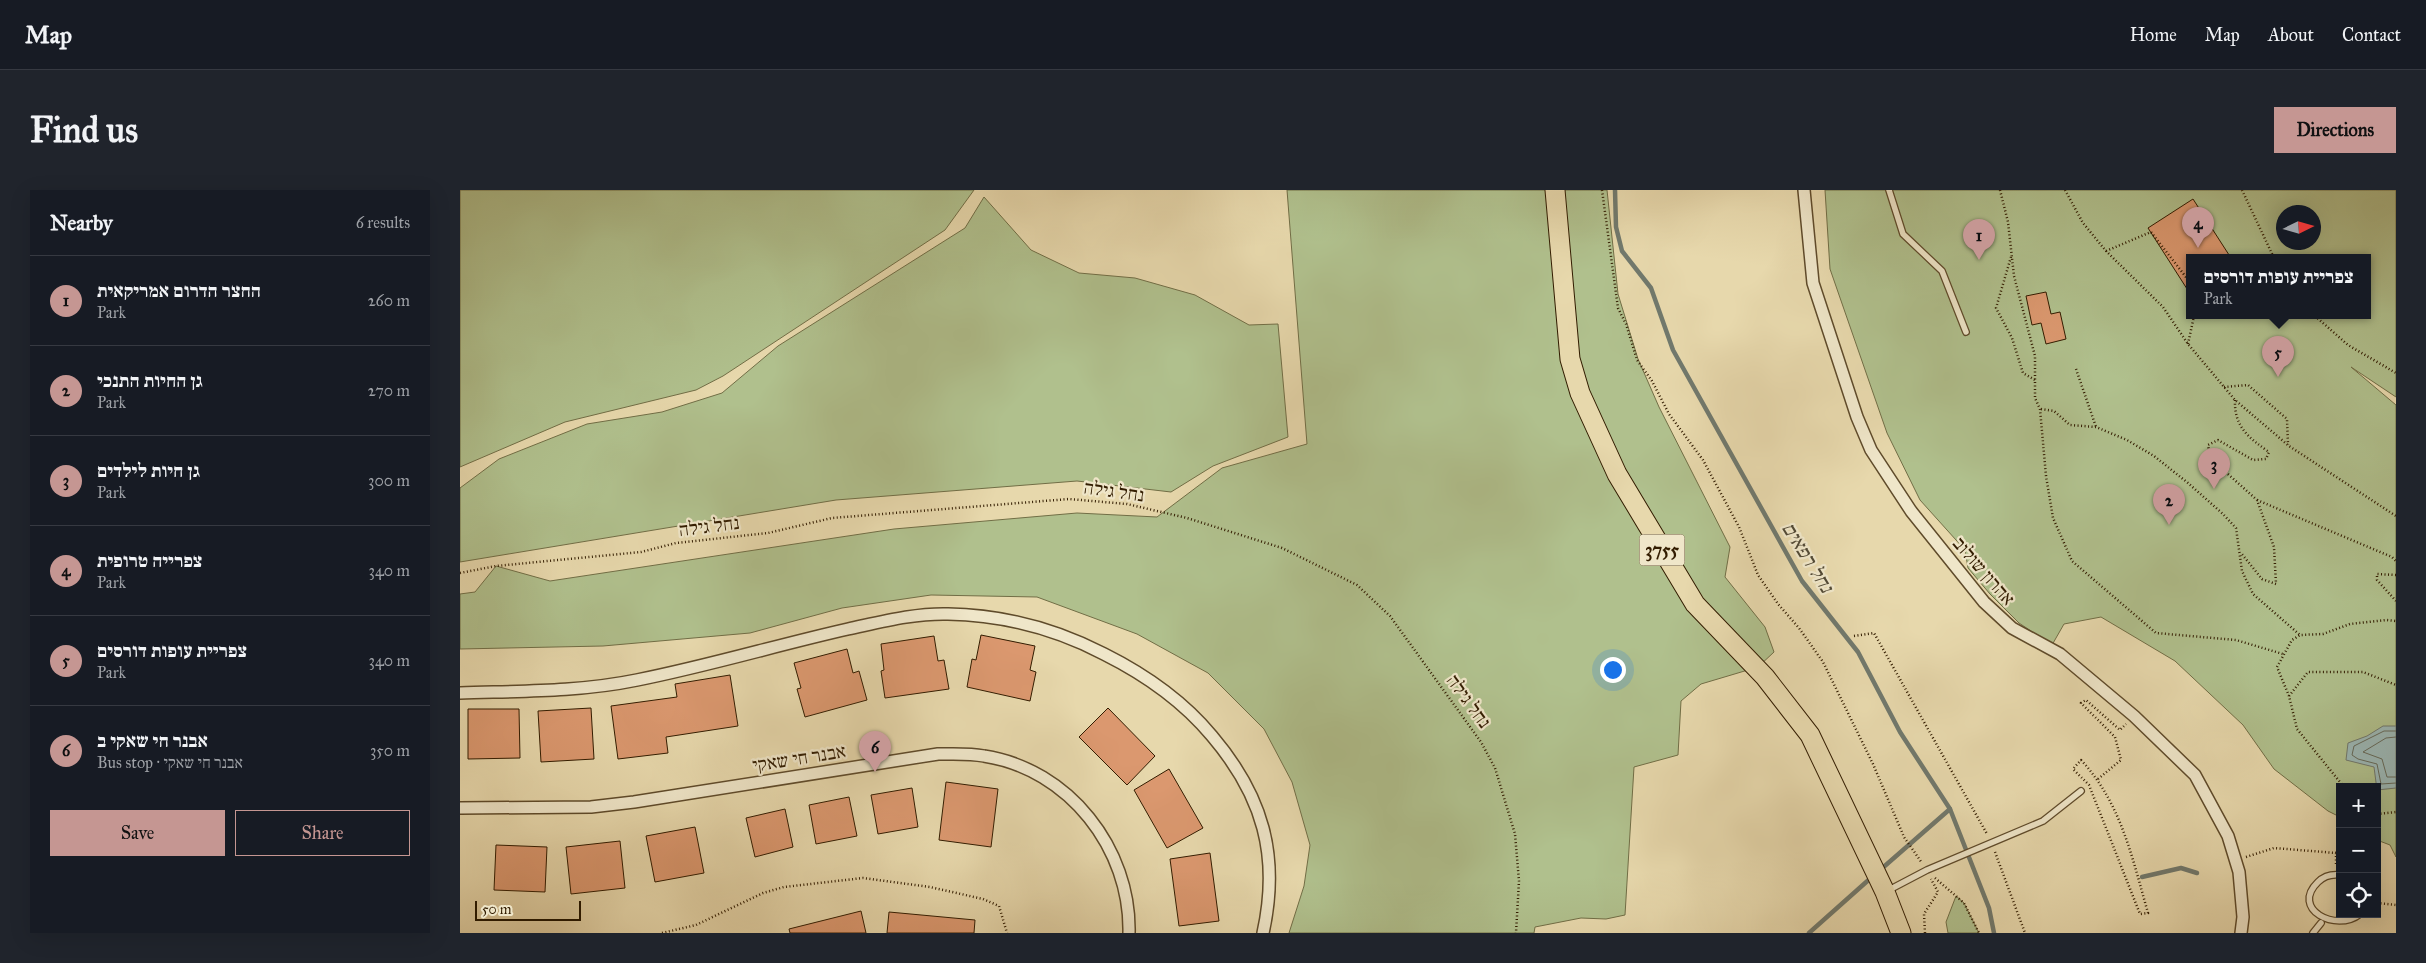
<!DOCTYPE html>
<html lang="en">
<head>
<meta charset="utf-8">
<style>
  :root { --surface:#171b24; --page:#20242c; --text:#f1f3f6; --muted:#9ea1a6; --line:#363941; --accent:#c59692 }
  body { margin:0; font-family:"IM FELL Great Primer","Frank Ruhl Libre",serif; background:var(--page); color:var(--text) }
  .controls { position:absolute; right:15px; bottom:15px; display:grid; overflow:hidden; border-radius:0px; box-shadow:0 5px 20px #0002 }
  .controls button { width:45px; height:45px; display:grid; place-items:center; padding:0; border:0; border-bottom:1px solid var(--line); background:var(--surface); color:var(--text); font:25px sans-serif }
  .compass { position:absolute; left:1816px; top:15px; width:45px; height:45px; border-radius:50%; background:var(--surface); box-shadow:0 5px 20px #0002; rotate:85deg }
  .scale { position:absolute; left:15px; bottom:12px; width:106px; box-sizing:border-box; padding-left:5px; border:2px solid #321c00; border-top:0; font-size:14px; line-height:18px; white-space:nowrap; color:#321c00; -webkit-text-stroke:4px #efe6c9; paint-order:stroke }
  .you { position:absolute; left:1152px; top:479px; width:18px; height:18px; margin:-12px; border:4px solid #fff; border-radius:50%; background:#1a73e8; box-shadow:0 0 0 8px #1a73e833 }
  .badge { display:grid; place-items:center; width:32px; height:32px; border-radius:50%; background:var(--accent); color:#111; font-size:16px; font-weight:700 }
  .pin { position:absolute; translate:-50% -41px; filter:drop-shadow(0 1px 2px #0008) }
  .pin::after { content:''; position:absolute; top:26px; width:18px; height:15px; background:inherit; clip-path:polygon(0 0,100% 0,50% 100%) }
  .popup { position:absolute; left:1726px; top:64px; width:185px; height:65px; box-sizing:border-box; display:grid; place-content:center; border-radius:0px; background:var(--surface); filter:drop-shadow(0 1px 4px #0005); font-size:16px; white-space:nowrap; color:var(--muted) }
  .popup b { font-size:19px; color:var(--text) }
  .popup::after { content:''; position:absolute; left:50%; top:100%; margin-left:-10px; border:10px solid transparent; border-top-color:var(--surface) }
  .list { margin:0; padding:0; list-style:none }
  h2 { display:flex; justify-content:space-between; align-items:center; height:65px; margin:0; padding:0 20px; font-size:21px }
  h2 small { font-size:16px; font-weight:400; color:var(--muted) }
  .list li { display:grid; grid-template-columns:32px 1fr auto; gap:15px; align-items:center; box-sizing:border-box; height:90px; padding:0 20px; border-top:1px solid var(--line) }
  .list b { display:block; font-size:19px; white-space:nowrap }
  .list p { margin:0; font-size:16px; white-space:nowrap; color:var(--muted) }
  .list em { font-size:16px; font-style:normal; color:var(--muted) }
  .actions { display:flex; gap:10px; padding:15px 20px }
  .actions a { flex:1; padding:11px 0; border:1px solid var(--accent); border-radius:0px; text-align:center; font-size:18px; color:var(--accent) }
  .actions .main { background:var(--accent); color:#111 }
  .icon { flex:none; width:28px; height:28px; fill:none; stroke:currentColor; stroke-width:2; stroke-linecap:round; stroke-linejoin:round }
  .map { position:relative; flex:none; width:1936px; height:743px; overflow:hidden; border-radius:0px }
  header { display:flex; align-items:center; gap:30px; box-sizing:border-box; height:70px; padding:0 25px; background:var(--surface); border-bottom:1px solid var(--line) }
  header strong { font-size:24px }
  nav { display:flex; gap:28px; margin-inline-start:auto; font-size:18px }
  .intro { display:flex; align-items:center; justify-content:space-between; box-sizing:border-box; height:120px; padding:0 30px }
  h1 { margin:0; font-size:35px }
  .button { padding:12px 22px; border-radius:0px; background:var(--accent); color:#111; font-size:18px; font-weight:700 }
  main { display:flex; gap:30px; padding:0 30px }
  aside { flex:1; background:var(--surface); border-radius:0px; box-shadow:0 5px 20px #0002 }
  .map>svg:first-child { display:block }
</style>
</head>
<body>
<header>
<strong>Map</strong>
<nav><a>Home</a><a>Map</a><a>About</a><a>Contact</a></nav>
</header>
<div class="intro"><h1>Find us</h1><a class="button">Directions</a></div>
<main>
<aside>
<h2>Nearby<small>6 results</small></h2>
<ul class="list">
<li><span class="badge">1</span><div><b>החצר הדרום אמריקאית</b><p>Park</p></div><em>260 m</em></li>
<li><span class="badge">2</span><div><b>גן החיות התנכי</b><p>Park</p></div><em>270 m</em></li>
<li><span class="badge">3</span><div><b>גן חיות לילדים</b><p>Park</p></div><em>300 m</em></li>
<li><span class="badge">4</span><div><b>צפרייה טרופית</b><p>Park</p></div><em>340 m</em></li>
<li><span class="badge">5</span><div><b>צפריית עופות דורסים</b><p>Park</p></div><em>340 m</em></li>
<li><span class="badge">6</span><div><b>אבנר חי שאקי ב</b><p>Bus stop · אבנר חי שאקי</p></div><em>350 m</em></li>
</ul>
<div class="actions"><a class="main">Save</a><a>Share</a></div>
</aside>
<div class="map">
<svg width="1936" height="743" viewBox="0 0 1936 743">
  <rect width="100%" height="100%" fill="#e7d8ac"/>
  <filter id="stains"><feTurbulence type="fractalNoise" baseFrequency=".004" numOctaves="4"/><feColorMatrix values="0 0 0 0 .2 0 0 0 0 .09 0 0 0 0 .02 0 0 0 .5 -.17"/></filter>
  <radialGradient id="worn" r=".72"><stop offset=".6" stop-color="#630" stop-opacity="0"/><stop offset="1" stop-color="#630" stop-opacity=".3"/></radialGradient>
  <g fill="#b0c08d" stroke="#716e46" fill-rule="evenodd">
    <path d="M0,0H514L485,40L263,186L236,200L105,232L0,277Z"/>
    <path d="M827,0H1147L1158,104L1178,169L1199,217L1270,357L1265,387L1305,437L1314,462L1298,477L1241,494L1221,511L1218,565L1174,577L1165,725L1146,729L1121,728L1075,737L1074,743H829L844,696L850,655L832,592L804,539L748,483L677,444L577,407L471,405L382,418L290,443L143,456L0,459V404L15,402L36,376L90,391L434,339L617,323L697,327L762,278L847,254Z"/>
    <path d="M1365,0H1936V207L1891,177L1936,215V667L1930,655L1917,650V597H1880V627L1868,621L1814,579L1783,535L1715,471L1641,427L1604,434L1592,455L1559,433L1530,404L1508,378L1505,360L1460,310L1427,243L1370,79ZM1824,22H1854V52H1824ZM1729,68H1907V126H1729Z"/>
    <path d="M524,7L571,60L619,83L675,88L735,105L789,135L818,134L828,247L753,276L711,302L617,291L376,310L0,372V298L39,269L127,234L202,222L262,203L318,156L505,38Z"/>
    <path d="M1496,706L1504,713L1519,743H1488L1486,732Z"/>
  </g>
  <path fill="#9bb7b5" stroke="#71796d" d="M1923,536H1936V598L1917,600L1914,577L1886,570L1888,553L1907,546Z"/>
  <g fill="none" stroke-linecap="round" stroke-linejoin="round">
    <g stroke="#666a5a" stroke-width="1">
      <path d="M1936,541H1924L1894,556L1892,565L1898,569L1917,574L1921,594L1936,593"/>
      <path d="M1936,547L1926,548L1903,562L1922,569L1927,587H1936"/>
    </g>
    <g stroke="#71796d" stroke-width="4.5">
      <path d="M1155,0L1156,37L1162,61L1191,98L1213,160L1342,391L1398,462L1440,542L1490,619L1529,718L1534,743"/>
      <path d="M1419,681L1490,619"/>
      <path d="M1682,687L1721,678L1737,683"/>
      <path d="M1349,743L1413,686"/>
    </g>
  </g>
  <g fill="#db986f" stroke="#321c00">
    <path d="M1733,9L1771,68H1729V102L1688,38Z"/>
    <path d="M1586,102L1591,124L1600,122L1606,149L1586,154L1581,133L1572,135L1566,106Z"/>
    <path d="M521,445L575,456L570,480L576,482L570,511L507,497L512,469L516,470Z"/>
    <path d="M474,446L478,471L484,470L489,499L425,508L421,481L424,480L421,454Z"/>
    <path d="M387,459L393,483L399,481L407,510L345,527L337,499L341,498L334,473Z"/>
    <path d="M270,485L278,536L206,547L208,563L158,569L151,516L217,507L215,494Z"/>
    <path d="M131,518L134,569L81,572L78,521Z"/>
    <path d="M648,518L695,566L667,595L619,547Z"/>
    <path d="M8,519H59L60,568L8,569Z"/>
    <path d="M709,579L743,638L707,658L674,600Z"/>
    <path d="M486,592L538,599L531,657L479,650Z"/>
    <path d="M452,598L458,637L418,644L411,605Z"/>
    <path d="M389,607L397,646L356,654L349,615Z"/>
    <path d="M325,619L333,657L295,667L286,628Z"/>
    <path d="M235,637L244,683L195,692L186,646Z"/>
    <path d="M160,651L165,698L111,704L106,657Z"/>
    <path d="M36,655L87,657L85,702L34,700Z"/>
    <path d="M750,663L759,731L719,736L710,669Z"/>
    <path d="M401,721L406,743H330L329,739Z"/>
    <path d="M429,722L515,730L514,743H427Z"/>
  </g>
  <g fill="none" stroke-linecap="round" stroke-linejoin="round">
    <defs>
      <g id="service">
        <path d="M1429,0L1443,44L1482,81L1506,142"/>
        <path d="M1880,685C1872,684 1864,686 1858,692C1830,719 1876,743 1900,724"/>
        <path d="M1427,701L1467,680L1583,631L1621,601"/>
        <path d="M1853,743L1861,733"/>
      </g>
      <g id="minor">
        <path d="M1344,0L1353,93L1397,227L1411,260L1451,321L1524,412L1552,438L1600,464L1674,526L1735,585L1768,646L1779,682L1783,727L1781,743"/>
        <path d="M0,503C59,501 119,502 177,490C248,476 317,455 388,439C421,432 455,423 488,424C542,425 596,439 644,464C684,484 723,511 752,546C803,606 820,666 803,743"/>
        <path d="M0,618L131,617L174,612L478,564C494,564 509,563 524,566C609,579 671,659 669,743"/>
      </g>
      <path id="primary" d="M1095,0L1110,169L1120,203L1157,284L1235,414L1305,487L1350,545L1425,702L1441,743"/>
    </defs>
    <use href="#service" stroke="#5f4b2b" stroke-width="8"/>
    <use href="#minor" stroke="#5f4b2b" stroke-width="14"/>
    <use href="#primary" stroke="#321c00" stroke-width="21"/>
    <g stroke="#321c00" stroke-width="2.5" stroke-dasharray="1 2.5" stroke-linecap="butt">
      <path d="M1142,0L1158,118L1166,134L1177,170L1192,191L1209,224L1243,270L1279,337L1298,385L1318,414L1339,438L1363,472L1413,574L1444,647L1462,673"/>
      <path d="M1540,0L1548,32L1554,86L1575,166V208L1580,219L1586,286L1593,328L1612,371L1696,443L1776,450L1823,464"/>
      <path d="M1605,0L1623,33L1646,61L1703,117L1728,154L1775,210L1829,256L1936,326"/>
      <path d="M1782,0L1814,68"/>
      <path d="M1646,61L1691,42L1729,91"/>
      <path d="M1551,67L1536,118L1552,148L1563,183L1575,190"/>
      <path d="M1855,126L1888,155L1936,183"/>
      <path d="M1728,154L1734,126"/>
      <path d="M1616,179L1636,237"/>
      <path d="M1764,197L1788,195L1827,229L1828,255"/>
      <path d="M1775,210C1774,237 1789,248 1809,262L1806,269L1793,270L1758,250L1748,255L1750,268L1797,310L1814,357L1816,394L1802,389L1781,363"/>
      <path d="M1581,219L1594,221L1610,235L1636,237L1667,250L1694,266L1728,293L1763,324L1776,338L1782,381L1793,404L1840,445"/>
      <path d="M1797,310L1932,367L1936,371"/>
      <path d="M0,383L36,376L181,362L216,353L308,343L372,328L609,309L667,314L727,328L822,358L897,395L930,426L1021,552L1035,578L1055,644L1059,691L1056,743"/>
      <path d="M1936,385L1917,384V390L1936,411"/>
      <path d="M1394,446L1414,443L1527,644"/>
      <path d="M1829,506L1848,482H1903L1936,495"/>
      <path d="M1621,570C1661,613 1672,667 1688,723L1680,724L1629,595L1613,579Z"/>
      <path d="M1638,589L1661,570L1655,547L1621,513L1626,510L1660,540L1666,534"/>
      <path d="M1884,597L1837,539L1829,506L1817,477L1832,450L1840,445L1863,444L1890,434L1926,430L1936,431"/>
      <path d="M1917,624L1936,622"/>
      <path d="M1535,662L1565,743"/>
      <path d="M1876,663L1880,656"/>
      <path d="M1786,667L1814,658L1876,663V676"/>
      <path d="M1475,688L1504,713L1519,743"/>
      <path d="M1917,713L1936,715"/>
      <path d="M202,743L236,735L303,703L324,697L403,688L470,697L523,709L539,716L547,743"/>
      <path d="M1465,743L1464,724L1478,702L1471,689"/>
    </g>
    <use href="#service" stroke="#efe6c9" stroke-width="5.5"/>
    <use href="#minor" stroke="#efe6c9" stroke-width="11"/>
    <use href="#primary" stroke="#e7d8ac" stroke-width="19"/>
  </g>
  <g text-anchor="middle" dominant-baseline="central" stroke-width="4.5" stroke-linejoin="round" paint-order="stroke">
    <rect fill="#efe6c9" stroke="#6b593c" stroke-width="1" x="1179.5" y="344.5" width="45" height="31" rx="4"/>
    <g font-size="18" font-weight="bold" fill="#321c00">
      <text x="1202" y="360">3755</text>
    </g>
    <g font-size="19" fill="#321c00" stroke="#efe6c9">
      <text transform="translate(654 301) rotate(8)">נחל גילה</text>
      <text transform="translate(249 336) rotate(-7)">נחל גילה</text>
      <text transform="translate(1524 381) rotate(49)">אהרון שולוב</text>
      <text transform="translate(1009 511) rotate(54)">נחל גילה</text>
      <text transform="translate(339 568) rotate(-9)">אבנר חי שאקי</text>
    </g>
    <g font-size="20" font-style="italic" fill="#524a36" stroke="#efe6c9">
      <text transform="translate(1348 367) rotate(58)">נחל רפאים</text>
    </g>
  </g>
  <rect width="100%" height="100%" filter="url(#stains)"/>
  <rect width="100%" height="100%" fill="url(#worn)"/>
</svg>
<div class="controls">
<button>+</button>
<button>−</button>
<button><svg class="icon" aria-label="locate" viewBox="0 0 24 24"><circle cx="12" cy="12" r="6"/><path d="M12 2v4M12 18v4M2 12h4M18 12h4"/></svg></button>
</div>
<svg class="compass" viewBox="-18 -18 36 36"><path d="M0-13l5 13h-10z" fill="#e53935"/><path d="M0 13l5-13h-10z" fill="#9ea1a6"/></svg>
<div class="scale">50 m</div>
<div class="you"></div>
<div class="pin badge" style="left:1519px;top:70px">1</div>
<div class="pin badge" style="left:1709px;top:335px">2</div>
<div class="pin badge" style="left:1754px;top:299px">3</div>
<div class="pin badge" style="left:1738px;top:58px">4</div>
<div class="pin badge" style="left:1818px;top:187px">5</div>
<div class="popup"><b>צפריית עופות דורסים</b>Park</div>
<div class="pin badge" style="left:415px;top:582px">6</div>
</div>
</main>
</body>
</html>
